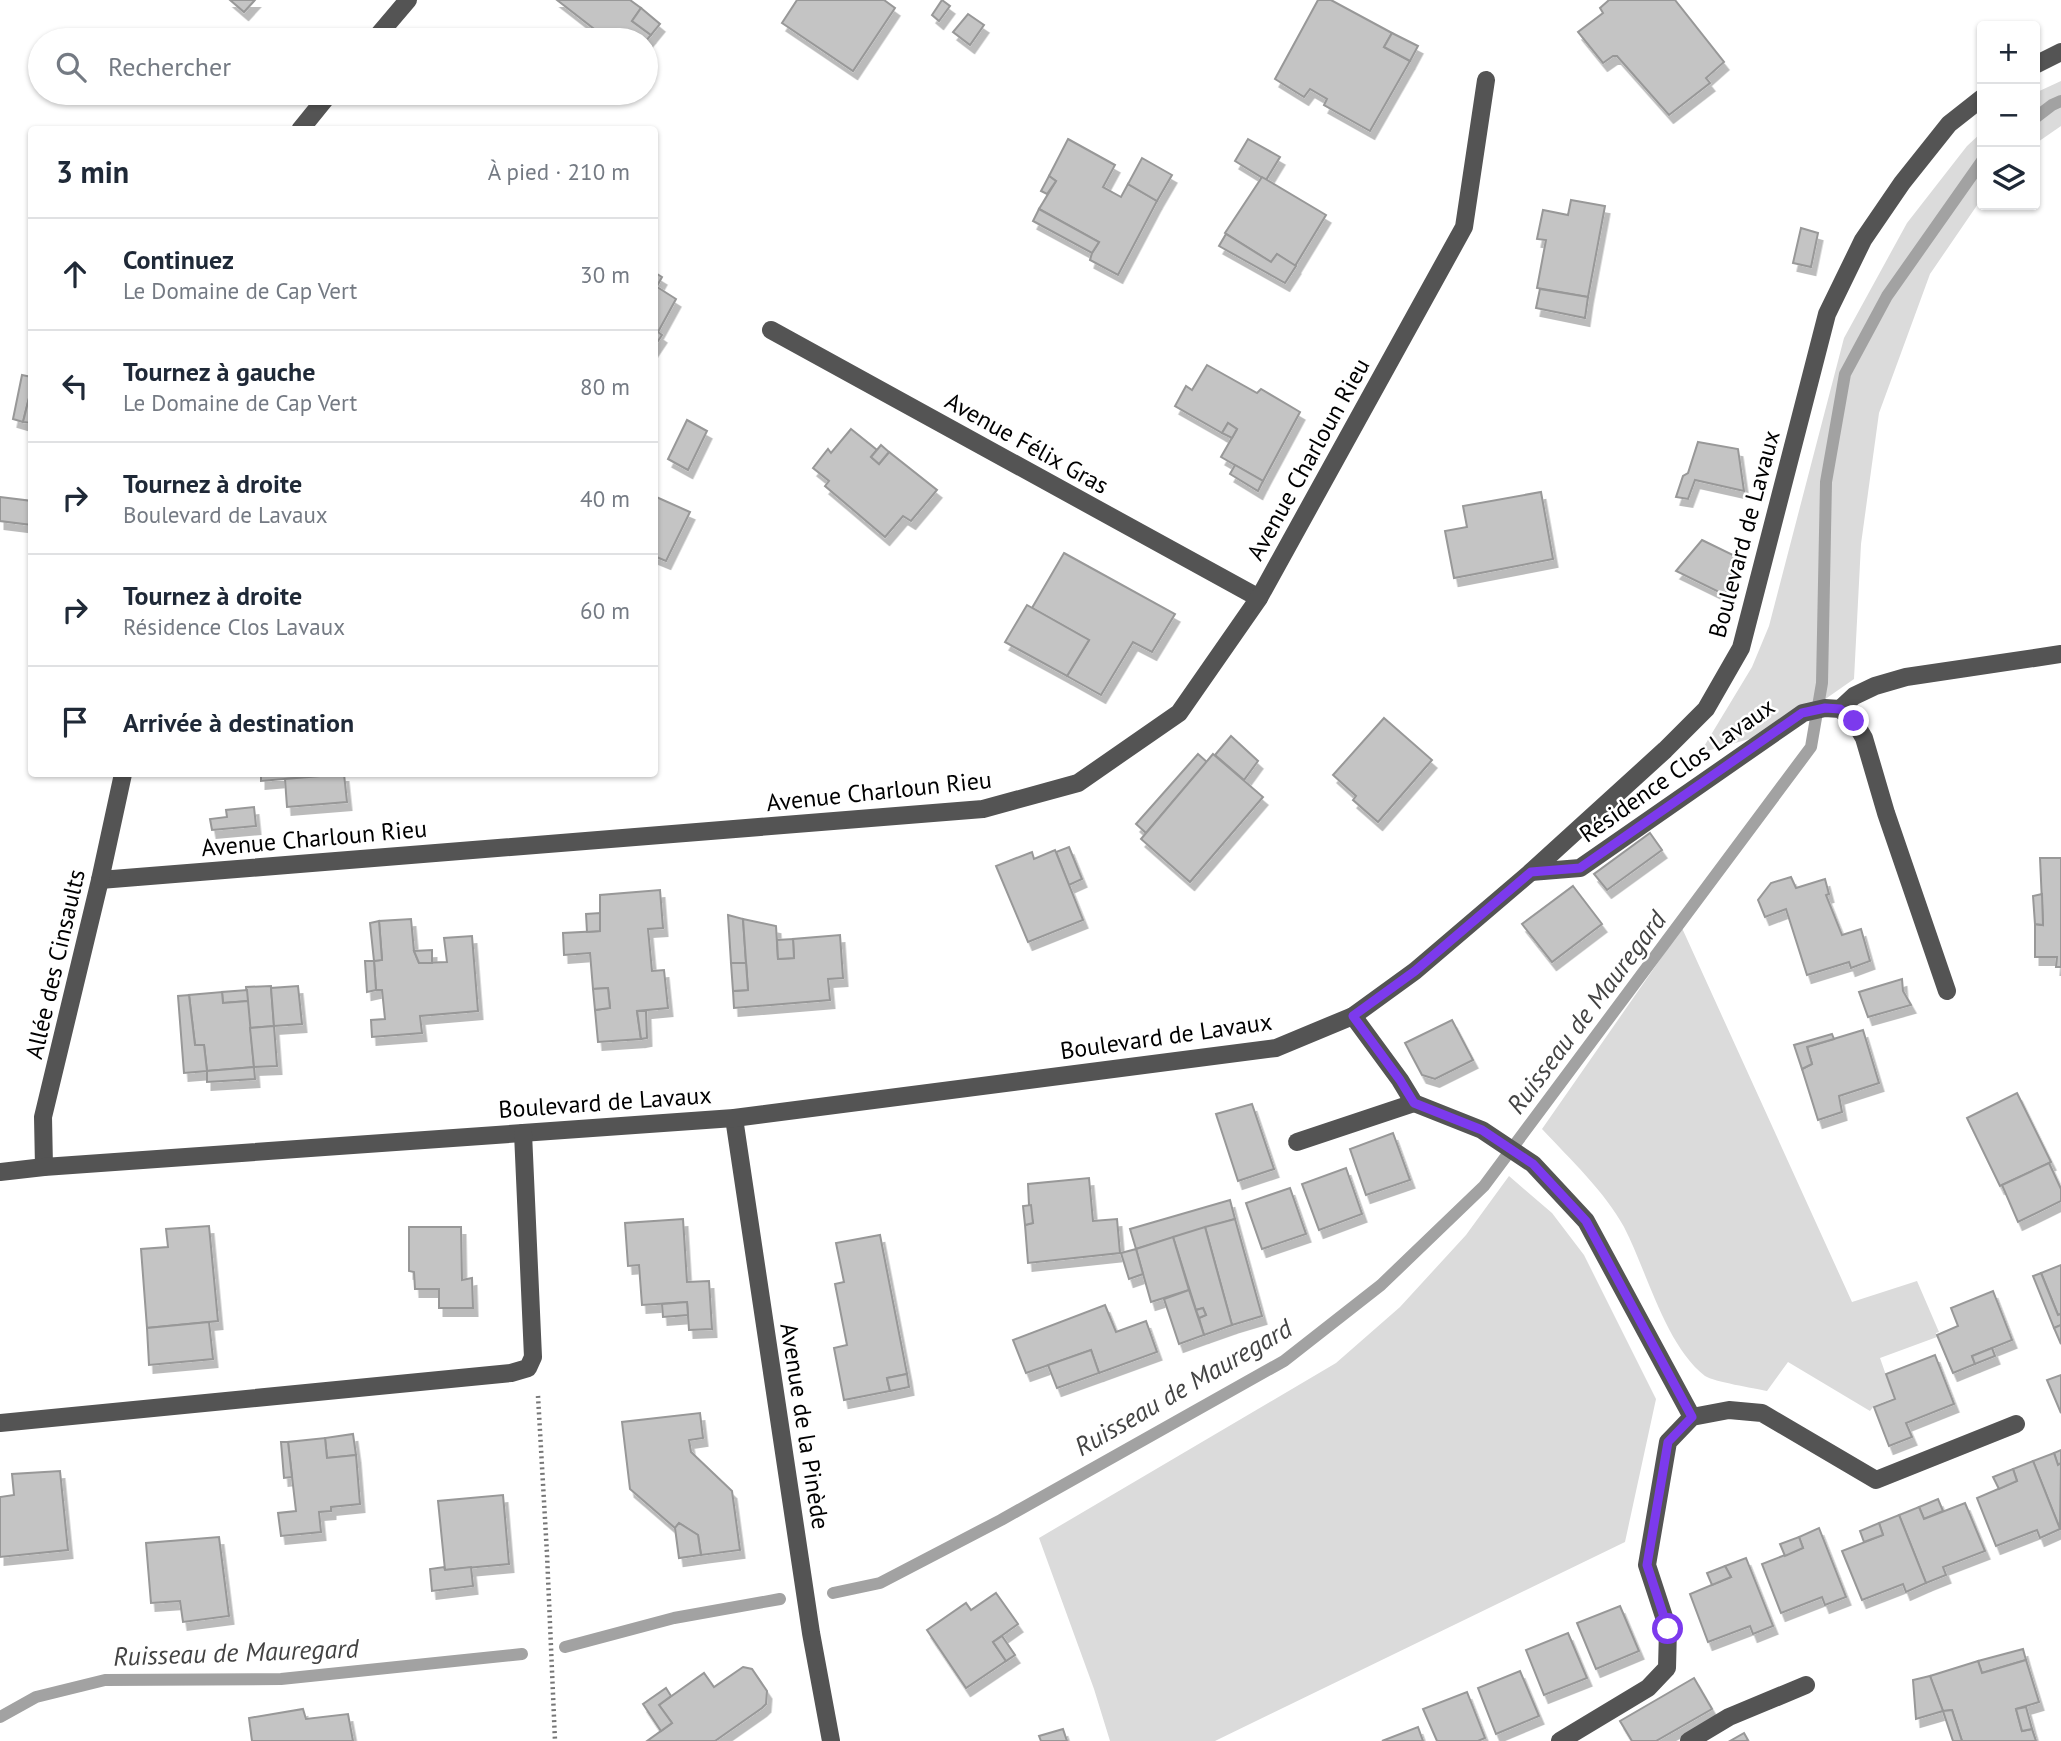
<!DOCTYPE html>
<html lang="fr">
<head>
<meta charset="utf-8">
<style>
  :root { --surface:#fff; --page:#f6f6f7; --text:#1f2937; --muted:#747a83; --line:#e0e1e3 }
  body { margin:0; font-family:"PT Sans",sans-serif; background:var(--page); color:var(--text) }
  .controls { position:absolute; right:21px; top:21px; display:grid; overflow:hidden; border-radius:7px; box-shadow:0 2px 5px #0004 }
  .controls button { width:63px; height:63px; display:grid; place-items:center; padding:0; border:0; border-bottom:2px solid var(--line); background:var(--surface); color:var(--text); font:35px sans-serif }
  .stop { position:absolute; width:21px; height:21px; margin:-16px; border:5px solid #7c3aed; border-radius:50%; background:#fff }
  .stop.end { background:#7c3aed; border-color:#fff; box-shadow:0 2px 7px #0008 }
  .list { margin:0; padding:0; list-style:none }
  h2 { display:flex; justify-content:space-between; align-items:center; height:91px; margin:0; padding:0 28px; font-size:30px }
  h2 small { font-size:23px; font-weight:400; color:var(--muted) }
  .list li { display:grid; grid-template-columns:46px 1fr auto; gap:21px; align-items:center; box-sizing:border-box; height:112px; padding:0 28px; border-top:2px solid var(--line) }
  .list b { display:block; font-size:26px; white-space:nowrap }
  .list p { margin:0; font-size:23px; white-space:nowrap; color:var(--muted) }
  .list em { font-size:23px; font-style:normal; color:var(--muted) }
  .icon { flex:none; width:38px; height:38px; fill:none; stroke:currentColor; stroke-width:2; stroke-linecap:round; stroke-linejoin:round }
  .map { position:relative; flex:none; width:2061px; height:1741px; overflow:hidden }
  .search { position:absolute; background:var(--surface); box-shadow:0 2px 5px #0004; left:28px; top:28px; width:630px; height:77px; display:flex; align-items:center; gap:18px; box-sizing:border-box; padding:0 24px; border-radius:38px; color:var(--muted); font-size:26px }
  .panel { position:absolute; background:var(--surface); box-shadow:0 2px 5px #0004; left:28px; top:126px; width:630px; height:651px; border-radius:7px }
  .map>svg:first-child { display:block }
</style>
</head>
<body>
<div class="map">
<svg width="2061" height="1741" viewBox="0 0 2061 1741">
  <defs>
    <filter id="shadow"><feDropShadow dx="4.5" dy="8" stdDeviation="0" flood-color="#0004"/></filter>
  </defs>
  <rect width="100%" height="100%" fill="#fff"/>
  <g fill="#dbdbdb">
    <path d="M2061,81V126L2035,144V93Z"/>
    <path d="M1982,132V198L1930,274L1879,413L1861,544L1854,679L1781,730L1700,753L1752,667L1769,626L1844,338L1907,223L1967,146Z"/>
    <path d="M1682,928L1852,1302L1917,1281L1939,1332L1936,1333L1937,1337L1880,1358L1894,1398L1874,1406L1870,1411L1788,1362L1767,1391C1754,1388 1714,1382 1705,1376C1665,1345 1647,1271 1624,1227C1605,1192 1569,1158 1542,1129Z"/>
    <path d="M1509,1176L1552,1213L1584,1255L1656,1399L1625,1542L1215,1741H1110L1094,1689L1039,1538L1336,1363L1400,1307L1466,1235Z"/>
  </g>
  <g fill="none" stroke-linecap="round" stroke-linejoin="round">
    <g stroke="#a2a2a2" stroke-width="12">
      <path d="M2035,118L2052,105L2061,101"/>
      <path d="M833,1593L880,1583L1001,1520L1284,1361L1381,1285L1484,1186L1811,747L1822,683L1826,482L1845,374L1887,296L1982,161"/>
      <path d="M565,1647L674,1618L780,1599"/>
      <path d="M0,1717L36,1697L105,1680L281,1679L522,1654"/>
    </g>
  </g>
  <g fill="#c4c4c4" stroke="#989898" stroke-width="2" filter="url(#shadow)">
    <path d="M230,0H255L244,12Z"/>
    <path d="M557,0H630L641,8L632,21L651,35L646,41L592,40L598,32Z"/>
    <path d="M797,0H884L895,8L853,71L782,23Z"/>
    <path d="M942,0L950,6L939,21L932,15Z"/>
    <path d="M1318,0H1331L1392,33L1384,47L1410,61L1370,131L1324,105L1327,99L1310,89L1304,97L1275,79Z"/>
    <path d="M1609,0H1675L1724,62L1706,78L1710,83L1669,115L1617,56H1613L1603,63L1578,32L1603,13L1600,8Z"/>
    <path d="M641,8L660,24L651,35L632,21Z"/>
    <path d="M968,14L984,25L970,45L953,32Z"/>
    <path d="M1392,33L1418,46L1410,61L1384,47Z"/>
    <path d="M1068,139L1115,165L1103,187L1121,197L1128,184L1157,201L1118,275L1090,260L1092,253L1099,242L1039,209L1056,181L1049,176Z"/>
    <path d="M1248,139L1280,157L1266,180L1235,161Z"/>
    <path d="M1142,158L1172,175L1157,201L1128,184Z"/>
    <path d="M1049,176L1056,181L1047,194L1041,191Z"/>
    <path d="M1262,177L1326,215L1295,266L1277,254L1271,262L1225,233Z"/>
    <path d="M1571,200L1605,206L1588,297L1537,288L1546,240L1537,239L1543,210L1568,215Z"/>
    <path d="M1039,209L1099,242L1092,253L1033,221Z"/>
    <path d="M1801,228L1818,233L1811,267L1793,263Z"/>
    <path d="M1226,234L1271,262L1277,254L1296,266L1285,283L1219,246Z"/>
    <path d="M654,272L662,277L657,286L654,285Z"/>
    <path d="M654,285L676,299L658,332L662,335L654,347Z"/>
    <path d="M1540,289L1588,297L1585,318L1536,308Z"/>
    <path d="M1207,365L1257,393L1261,389L1300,412L1263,481L1221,457L1237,429L1228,423L1222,433L1175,406L1186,386L1192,390Z"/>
    <path d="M22,375L32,377V386L23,422L13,419Z"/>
    <path d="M32,386V423L23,422Z"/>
    <path d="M687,420L707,431L688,470L668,459Z"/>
    <path d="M1228,423L1237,429L1232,438L1222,433Z"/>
    <path d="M851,429L877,450L871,457L879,464L889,452L937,490L911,521L903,516L885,537L825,486L829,481L813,468L828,449L831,453Z"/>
    <path d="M1698,442L1738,449L1744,491L1695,480L1688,499L1676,497L1683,476L1688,473Z"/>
    <path d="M881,445L889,452L879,464L871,457Z"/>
    <path d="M1235,465L1263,481L1258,491L1230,474Z"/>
    <path d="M1541,492L1553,559L1454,578L1445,531L1467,527L1463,506Z"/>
    <path d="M654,496L690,512L666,561L654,556Z"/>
    <path d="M0,497L32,501V525L0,521Z"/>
    <path d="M1702,540L1735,556L1729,585L1725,595L1676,571Z"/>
    <path d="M1064,553L1175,614L1152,652L1133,642L1101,695L1067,676L1089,640L1032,608Z"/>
    <path d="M1027,605L1089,640L1067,676L1005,642Z"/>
    <path d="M1384,718L1432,760L1378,822L1353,800L1356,796L1333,775Z"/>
    <path d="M1231,736L1258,761L1244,780L1215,755Z"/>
    <path d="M1198,754L1207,762L1146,833L1136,824Z"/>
    <path d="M1213,754L1263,797L1190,882L1141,839Z"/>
    <path d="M261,774H344L261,781Z"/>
    <path d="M344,774L347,802L287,807L285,779Z"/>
    <path d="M254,807L256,826L212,830L210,819L227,817L226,810Z"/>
    <path d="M1650,833L1662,850L1607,890L1594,874Z"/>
    <path d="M1069,847L1082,879L1069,885L1056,852Z"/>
    <path d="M1055,850L1083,920L1028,942L996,866L1032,852L1034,859Z"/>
    <path d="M2040,858H2061V967H2056L2057,957H2035V924L2043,925Z"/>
    <path d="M1791,877L1796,888L1825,879L1829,894L1826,895L1842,935L1861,929L1870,961L1851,968L1849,962L1807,975L1786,909L1765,917L1758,900L1771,883Z"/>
    <path d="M1573,886L1602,924L1552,962L1522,924Z"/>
    <path d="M660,890L663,928L648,929L652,971L664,970L668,1008L637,1011L641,1039L598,1042L595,1010L610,1008L608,988L593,989L590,953L564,955L563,933L600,931V895Z"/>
    <path d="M2042,894L2043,925L2035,924L2033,896Z"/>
    <path d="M600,913V931L587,932L586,914Z"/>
    <path d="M728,915L743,919L746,963H731Z"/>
    <path d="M411,919L414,951L419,963L447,962L444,938L472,936L478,1011L420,1016L422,1033L372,1037L371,1020L385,1019L382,990H376L374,961L382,960L379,921Z"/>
    <path d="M743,919L776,926L778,959L794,958L793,939L840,935L843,978L828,979L830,1000L734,1008L733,991L748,990Z"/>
    <path d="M379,921L382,960L374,961L370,923Z"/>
    <path d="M793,939L794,958L778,959L777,940Z"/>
    <path d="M432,950V963H419L414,951Z"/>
    <path d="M365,961H374L376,990L367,992Z"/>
    <path d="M731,963H746L748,990L733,991Z"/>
    <path d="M1902,979L1903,991L1911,1005L1868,1017L1859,992Z"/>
    <path d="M271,986L274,1026L250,1028L246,987Z"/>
    <path d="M298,986L302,1024L274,1026L271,988Z"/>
    <path d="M608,988L610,1008L595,1010L593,989Z"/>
    <path d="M247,990L248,1001L223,1003L222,992Z"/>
    <path d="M222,992L223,1003L248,1001L254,1067L207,1071L204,1045H195L189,995Z"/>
    <path d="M189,995L195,1045H204L207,1071L184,1073L178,996Z"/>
    <path d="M637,1011H646L647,1038L641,1039Z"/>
    <path d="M1452,1020L1473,1060L1435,1079L1422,1075L1405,1043Z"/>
    <path d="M274,1026L277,1066L254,1067L250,1028Z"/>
    <path d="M1863,1030L1879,1083L1839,1096L1842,1112L1818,1120L1802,1069L1812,1064L1807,1047Z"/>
    <path d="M1832,1034L1834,1039L1807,1047L1812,1064L1802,1069L1794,1045Z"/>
    <path d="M254,1067L255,1079L207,1082V1071Z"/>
    <path d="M2017,1093L2051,1162L2000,1186L1967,1118Z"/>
    <path d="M1252,1104L1274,1169L1238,1181L1216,1114Z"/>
    <path d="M1393,1133L1410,1180L1366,1195L1350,1149Z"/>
    <path d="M2049,1163L2061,1189V1201L2018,1222L2002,1185Z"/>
    <path d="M1346,1168L1362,1214L1319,1230L1302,1184Z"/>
    <path d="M1089,1178L1093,1221L1117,1219L1120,1253L1028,1263L1025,1225L1033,1223L1029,1205L1028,1184Z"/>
    <path d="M1290,1188L1306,1234L1262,1249L1246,1203Z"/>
    <path d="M1230,1200L1235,1219L1136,1249L1130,1229Z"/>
    <path d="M1031,1205L1033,1223L1025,1225L1023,1206Z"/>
    <path d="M683,1219L687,1282L709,1281L712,1329L689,1330L687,1302L642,1305L639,1265L628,1266L625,1223Z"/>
    <path d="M1235,1219L1262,1316L1232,1325L1205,1227Z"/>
    <path d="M209,1226L218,1321L147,1328L141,1249L168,1247L166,1229Z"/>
    <path d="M409,1227H461L462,1280L472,1278L473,1308H439V1289H415L414,1272L409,1271Z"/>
    <path d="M1205,1227L1232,1325L1204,1335L1199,1318L1206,1315L1203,1308L1196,1310L1173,1237Z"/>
    <path d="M880,1235L907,1374L887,1378L890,1391L844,1400L834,1348L847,1345L835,1284L844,1282L836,1243Z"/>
    <path d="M1173,1237L1189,1290L1151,1302L1136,1249Z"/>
    <path d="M1136,1249L1143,1274L1129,1279L1121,1253Z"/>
    <path d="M2061,1265V1314L2058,1315L2041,1273Z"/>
    <path d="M2041,1273L2058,1315L2061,1314V1325L2054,1328L2033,1276Z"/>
    <path d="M1189,1290L1204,1335L1179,1344L1164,1299Z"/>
    <path d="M1993,1291L2012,1340L1972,1356L1975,1364L1953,1373L1937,1335L1958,1326L1951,1308Z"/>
    <path d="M687,1302L688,1315L663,1317L662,1304Z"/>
    <path d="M1105,1305L1116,1332L1146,1321L1157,1352L1099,1373L1091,1350L1026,1373L1013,1340Z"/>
    <path d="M1203,1308L1206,1315L1199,1318L1196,1310Z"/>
    <path d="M209,1322L213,1359L149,1365L147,1328Z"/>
    <path d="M2061,1325V1344L2054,1328Z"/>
    <path d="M1992,1348L1995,1356L1975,1364L1972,1356Z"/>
    <path d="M1091,1350L1099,1373L1057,1388L1048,1365Z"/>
    <path d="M1935,1355L1954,1404L1906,1423L1912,1437L1889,1446L1874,1407L1895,1399L1886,1374Z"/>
    <path d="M907,1374L909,1387L890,1391L887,1378Z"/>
    <path d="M2061,1375V1413L2047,1380Z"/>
    <path d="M700,1413L703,1438L689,1440L691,1452L732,1491L740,1550L701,1555L698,1535L679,1523L675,1528L630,1489L622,1422Z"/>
    <path d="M353,1434L356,1455L327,1458L325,1438Z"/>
    <path d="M325,1438L327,1458L356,1455L360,1504L331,1507V1511L319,1512L321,1532L281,1536L278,1513L296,1511L288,1442Z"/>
    <path d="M281,1442H288L292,1477L284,1478Z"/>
    <path d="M2061,1450V1463L2058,1465L2054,1453Z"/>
    <path d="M2054,1453L2058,1465L2061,1463L2060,1529L2033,1461Z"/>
    <path d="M2033,1461L2060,1529L2040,1538L2037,1530L1996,1546L1977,1498L2017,1481L2013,1469Z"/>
    <path d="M2013,1469L2017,1481L1999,1489L1993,1477Z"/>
    <path d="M60,1471L68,1550L0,1557V1497L14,1495L12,1474Z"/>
    <path d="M503,1495L509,1564L445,1570L438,1501Z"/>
    <path d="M1938,1499L1943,1511L1924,1519L1919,1507Z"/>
    <path d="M1965,1503L1985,1551L1943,1567L1946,1575L1926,1583L1899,1515L1919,1507L1924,1519Z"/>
    <path d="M1899,1515L1926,1583L1906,1592L1903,1584L1862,1600L1842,1551L1883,1535L1879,1523Z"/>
    <path d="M679,1523L698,1535L701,1555L679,1558L675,1528Z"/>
    <path d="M1879,1523L1883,1535L1864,1542L1860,1531Z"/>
    <path d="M1819,1528L1846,1597L1825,1605L1822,1597L1781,1613L1762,1564L1803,1548L1799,1537Z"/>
    <path d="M219,1537L229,1616L183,1622L180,1601L151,1603L146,1543Z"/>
    <path d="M1799,1537L1803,1548L1785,1556L1780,1544Z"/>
    <path d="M1746,1558L1773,1626L1753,1634L1750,1626L1708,1642L1690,1594L1731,1577L1725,1566Z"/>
    <path d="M1725,1566L1731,1577L1712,1585L1707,1573Z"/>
    <path d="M444,1567L445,1570L471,1567L473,1586L432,1591L430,1569Z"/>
    <path d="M996,1593L1018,1624L993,1642L1006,1661L966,1688L927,1630L966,1603L971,1610Z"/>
    <path d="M1620,1606L1639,1651L1596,1669L1577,1623Z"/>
    <path d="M1568,1633L1587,1678L1544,1695L1526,1650Z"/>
    <path d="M1002,1636L1015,1655L1006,1661L993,1642Z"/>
    <path d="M2023,1649L2026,1660L1982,1673L1978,1661Z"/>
    <path d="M2026,1660L2039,1702L2016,1709L2022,1731L2032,1729L2036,1741H1962L1952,1710L1943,1711L1930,1676L1978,1661L1982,1673Z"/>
    <path d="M743,1667L752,1669L767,1691L766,1704L762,1708L715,1741H647L672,1723L659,1705L704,1673L714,1687Z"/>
    <path d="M1520,1671L1539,1716L1496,1734L1478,1688Z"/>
    <path d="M1930,1676L1943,1711L1916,1719L1913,1680Z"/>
    <path d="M1694,1678L1712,1709L1656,1741H1632L1620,1721Z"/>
    <path d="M666,1688L671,1696L659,1705L672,1723L661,1731L643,1704Z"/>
    <path d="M1467,1692L1485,1738L1478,1741H1437L1423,1709Z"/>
    <path d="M2026,1707L2032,1729L2022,1731L2016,1709Z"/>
    <path d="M303,1709L306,1719L348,1714L353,1741H252L249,1718Z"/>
    <path d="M1952,1710L1962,1741H1953L1943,1711Z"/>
    <path d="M1418,1727L1423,1741H1382Z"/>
    <path d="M1063,1729L1067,1741H1041L1039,1736Z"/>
    <path d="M1744,1733L1748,1740L1746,1741H1730Z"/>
  </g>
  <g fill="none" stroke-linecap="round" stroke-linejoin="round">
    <path stroke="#767676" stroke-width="4.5" stroke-dasharray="2 3.5" stroke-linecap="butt" d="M538,1396L547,1554L555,1741"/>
    <g stroke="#545454" stroke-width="18">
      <path d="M374,40L408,0"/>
      <path d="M2035,65L2061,52"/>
      <path d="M300,130L330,93"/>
      <path d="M771,330L1259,598"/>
      <path d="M1840,709L1854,696L1875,686L1906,677L2061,654"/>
      <path d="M1531,872L1580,868L1803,713L1825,708L1840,709L1854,721L1864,738L1886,813L1947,991"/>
      <path d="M100,880L983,809L1078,783L1179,713L1259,598L1464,227L1486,80"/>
      <path d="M1353,1016L1400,1080L1414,1103L1482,1130L1533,1164L1586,1221L1692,1417"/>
      <path d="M734,1118L811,1633L831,1741"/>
      <path d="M1297,1142L1414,1103"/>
      <path d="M44,1167L43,1117L100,880L123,774"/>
      <path d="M0,1172L44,1167L734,1118L1276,1048L1353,1016L1415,971L1531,872L1665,750L1706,709L1741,648L1827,314L1863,240L1902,183L1949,124L1982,98"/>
      <path d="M0,1423L511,1373L528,1368L533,1357L523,1133"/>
      <path d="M1560,1741L1648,1688L1667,1668L1668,1629L1647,1565L1668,1442L1692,1417L1729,1410L1762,1413L1876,1480L2016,1424"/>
      <path d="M1689,1741L1729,1717L1806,1685"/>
    </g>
  </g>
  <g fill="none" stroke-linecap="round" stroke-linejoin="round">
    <path stroke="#7c3aed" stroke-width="9" d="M1668,1629L1647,1565L1668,1442L1692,1417L1586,1221L1533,1164L1482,1130L1414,1103L1400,1080L1353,1016L1415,971L1531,872L1580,868L1802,713L1825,708L1840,709L1854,721"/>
  </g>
  <g text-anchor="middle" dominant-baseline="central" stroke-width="5" stroke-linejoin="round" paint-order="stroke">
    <g font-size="24" fill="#000" stroke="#fff">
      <text transform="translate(1027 443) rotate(29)">Avenue Félix Gras</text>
      <text transform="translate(1308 459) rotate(-61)">Avenue Charloun Rieu</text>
      <text transform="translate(1744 534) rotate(-75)">Boulevard de Lavaux</text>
      <text transform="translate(1677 770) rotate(-35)">Résidence Clos Lavaux</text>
      <text transform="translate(879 791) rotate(-6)">Avenue Charloun Rieu</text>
      <text transform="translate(314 838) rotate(-5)">Avenue Charloun Rieu</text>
      <text transform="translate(55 964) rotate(-77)">Allée des Cinsaults</text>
      <text transform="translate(1166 1036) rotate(-8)">Boulevard de Lavaux</text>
      <text transform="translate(605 1102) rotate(-4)">Boulevard de Lavaux</text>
      <text transform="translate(805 1426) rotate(81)">Avenue de la Pinède</text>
    </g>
    <g font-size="26" font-style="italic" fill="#434343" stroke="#fff">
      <text transform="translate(1586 1012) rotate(-53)">Ruisseau de Mauregard</text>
      <text transform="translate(1183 1387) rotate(-30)">Ruisseau de Mauregard</text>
      <text transform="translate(236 1652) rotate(-2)">Ruisseau de Mauregard</text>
    </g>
  </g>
</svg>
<div class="controls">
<button>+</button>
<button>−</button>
<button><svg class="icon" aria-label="layers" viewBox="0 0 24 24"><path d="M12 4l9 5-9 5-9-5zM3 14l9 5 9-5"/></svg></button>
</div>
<div class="stop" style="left:1668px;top:1629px"></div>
<div class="stop end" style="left:1854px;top:721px"></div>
<div class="search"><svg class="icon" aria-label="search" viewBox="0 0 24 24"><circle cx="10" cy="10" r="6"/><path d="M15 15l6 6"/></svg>Rechercher</div>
<section class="panel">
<h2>3 min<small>À pied · 210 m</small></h2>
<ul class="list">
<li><svg class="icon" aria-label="ahead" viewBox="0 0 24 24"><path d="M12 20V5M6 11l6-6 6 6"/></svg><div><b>Continuez</b><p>Le Domaine de Cap Vert</p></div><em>30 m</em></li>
<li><svg class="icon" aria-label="left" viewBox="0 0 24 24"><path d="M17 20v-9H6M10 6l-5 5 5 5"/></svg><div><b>Tournez à gauche</b><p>Le Domaine de Cap Vert</p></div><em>80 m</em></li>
<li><svg class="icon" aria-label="right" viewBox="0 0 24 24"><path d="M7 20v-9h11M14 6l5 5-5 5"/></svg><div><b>Tournez à droite</b><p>Boulevard de Lavaux</p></div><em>40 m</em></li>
<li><svg class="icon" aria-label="right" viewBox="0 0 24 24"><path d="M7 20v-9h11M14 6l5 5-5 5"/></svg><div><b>Tournez à droite</b><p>Résidence Clos Lavaux</p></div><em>60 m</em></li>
<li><svg class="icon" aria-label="arrive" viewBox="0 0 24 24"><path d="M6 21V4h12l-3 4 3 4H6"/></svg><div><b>Arrivée à destination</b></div></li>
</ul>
</section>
</div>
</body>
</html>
